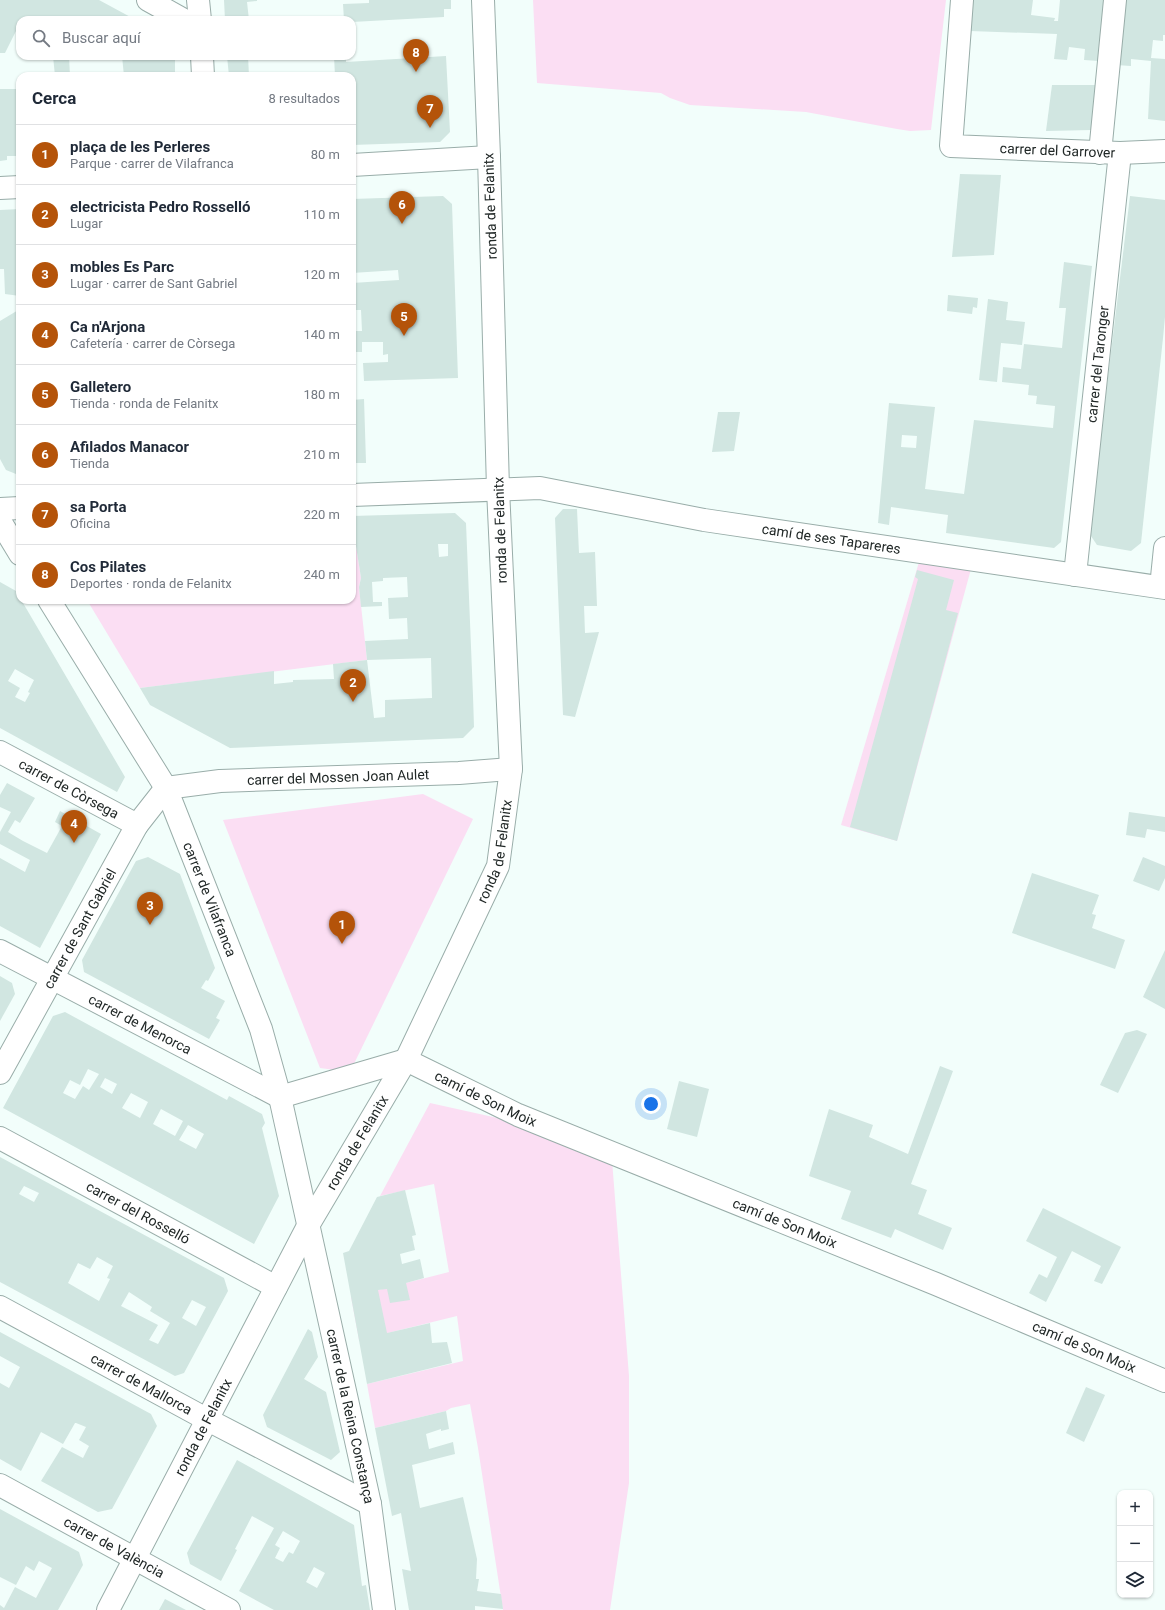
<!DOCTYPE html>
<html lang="es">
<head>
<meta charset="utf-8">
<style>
  :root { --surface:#fff; --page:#f6f6f7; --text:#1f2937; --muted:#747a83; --line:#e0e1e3; --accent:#b45309 }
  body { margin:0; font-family:Roboto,sans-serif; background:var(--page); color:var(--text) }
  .controls { position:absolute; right:12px; bottom:12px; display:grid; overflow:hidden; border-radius:8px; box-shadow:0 1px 3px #0004 }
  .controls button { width:36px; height:36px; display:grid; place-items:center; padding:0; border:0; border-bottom:1px solid var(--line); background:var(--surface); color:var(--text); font:20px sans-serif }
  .you { position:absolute; left:651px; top:1104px; width:14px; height:14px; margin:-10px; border:3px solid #fff; border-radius:50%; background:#1a73e8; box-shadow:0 0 0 6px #1a73e833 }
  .badge { display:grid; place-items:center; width:26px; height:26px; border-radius:50%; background:var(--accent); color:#fff; font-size:13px; font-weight:700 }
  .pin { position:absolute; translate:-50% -33px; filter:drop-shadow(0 1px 2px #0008) }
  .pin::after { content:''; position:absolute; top:21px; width:14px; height:12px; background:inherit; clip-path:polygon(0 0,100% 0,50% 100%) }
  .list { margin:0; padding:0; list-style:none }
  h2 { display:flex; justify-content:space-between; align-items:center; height:52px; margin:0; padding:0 16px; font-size:17px }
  h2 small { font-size:13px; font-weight:400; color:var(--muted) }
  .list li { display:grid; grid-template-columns:26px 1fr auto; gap:12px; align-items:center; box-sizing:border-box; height:60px; padding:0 16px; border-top:1px solid var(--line) }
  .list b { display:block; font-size:15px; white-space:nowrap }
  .list p { margin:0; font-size:13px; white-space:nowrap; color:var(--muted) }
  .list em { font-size:13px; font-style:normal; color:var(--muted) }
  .icon { flex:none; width:22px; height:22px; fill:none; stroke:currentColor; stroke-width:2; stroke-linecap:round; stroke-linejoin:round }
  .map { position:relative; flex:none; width:1165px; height:1610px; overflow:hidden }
  .search { position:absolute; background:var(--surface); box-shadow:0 1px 3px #0004; left:16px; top:16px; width:340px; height:44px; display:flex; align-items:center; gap:10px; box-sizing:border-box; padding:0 14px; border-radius:12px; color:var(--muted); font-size:15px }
  .panel { position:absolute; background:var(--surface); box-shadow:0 1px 3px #0004; left:16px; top:72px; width:340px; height:532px; border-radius:12px }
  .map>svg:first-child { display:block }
</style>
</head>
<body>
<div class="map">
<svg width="1165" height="1610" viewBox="0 0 1165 1610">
  <rect width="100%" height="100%" fill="#f2fefb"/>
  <g fill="#fbdef3">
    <path d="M533,0H946L931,130L910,131L897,129L806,112L690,105L670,98L661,93L537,83Z"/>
    <path d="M356,546L361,578L359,587L367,660L140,688L87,600H352V547Z"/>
    <path d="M919,562L971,569L897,841L841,825Z"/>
    <path d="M423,794L473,819L350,1072L320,1068L223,820Z"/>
    <path d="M430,1103L520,1123L612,1160L629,1376V1483L610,1610H503L478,1448L470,1404L451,1408L446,1411L375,1428L367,1384L463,1361L457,1316L359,1340L351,1297L449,1272L434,1184L380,1196Z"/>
  </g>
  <g fill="#d1e6e1" fill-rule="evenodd">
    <path d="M0,0H99L136,20H27L23,18L20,20V23L5,53H0Z"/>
    <path d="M224,0H257V1L247,2L249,20H225Z"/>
    <path d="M369,0H451V9H444V17L352,22V20H344L343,4L369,3Z"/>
    <path d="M973,0H1033L1031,15L1055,18L1054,21H1058L1060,0H1104L1099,61L1084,60L1085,49L1069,47L1067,60L1054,59L1057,34L970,31Z"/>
    <path d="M1121,0H1165V35H1163V41L1153,40L1151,58L1165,59V121L1148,119L1151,61L1131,59V66L1116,65Z"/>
    <path d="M53,56H69L70,76H55Z"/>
    <path d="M122,56H175V76H124Z"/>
    <path d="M227,56H248L249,76H229Z"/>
    <path d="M334,56H346V62L446,56L450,132L440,142L352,145V76H335Z"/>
    <path d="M1052,85H1096L1092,130L1046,131Z"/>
    <path d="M0,89H16L17,98L20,97V156H7V160L0,161Z"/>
    <path d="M960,174L1001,175L994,255L952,257Z"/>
    <path d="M443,196L452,204L458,378L364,381L363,363L388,362V354L383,355V342H362V352H352V331H362L361,310H352V283L399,280L398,270L352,273V199Z"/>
    <path d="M1130,196L1165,200V317L1163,338L1141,543L1131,551L1097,545L1089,533Z"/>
    <path d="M20,209V296L5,294L4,269H0V210Z"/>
    <path d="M1064,262L1092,266L1061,542L1054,548L946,533L948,515L891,507L889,525L878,523L889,403L935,407L925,489L964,494L974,420L1053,428L1055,406L1036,404L1037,396L1028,395L1029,385L1002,382L1003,367L1021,369L1024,344L1062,348L1066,308H1059ZM902,435L917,436L916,448L901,447Z"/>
    <path d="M948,295L978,298L977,308L973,307L972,314L947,311Z"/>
    <path d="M988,299L1008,302L1006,320L1025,322L1022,345L1001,343L997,382L979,380Z"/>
    <path d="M20,309V473L16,474L6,470L0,459V321Z"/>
    <path d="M364,399L366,463H352V400Z"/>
    <path d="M718,412H740L734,451L712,452Z"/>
    <path d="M563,509H577L579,553L595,552L597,606H584L585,633L599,632L575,717L563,715L555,518Z"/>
    <path d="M455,513L466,523L473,696L474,727L463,738L230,748L150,705L140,688L274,671V684L293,682V680L334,679L333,664L367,660L365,641L408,639L407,618L389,619L388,598L408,597L407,577L383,578V581L372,582L373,602H382V606L361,607L359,587L361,578L356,546L352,547V516ZM438,544H448V556L439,557ZM431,658L432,698L385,700V717L374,718L367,660Z"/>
    <path d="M917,570L954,580L946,610L958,613L897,841L850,827L918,579L915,577Z"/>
    <path d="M0,582L16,591L125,777L117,792L0,728ZM15,669L34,680L28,692L30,693L25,702L15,697L20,688L8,681Z"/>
    <path d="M7,783L35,798L20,823L15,820L8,832L23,841L47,853L62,826L55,822L60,811L101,834L40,948L0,926V858L25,872L30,860L0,844V832L11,812L0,807V795Z"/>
    <path d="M1129,812L1165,817V832L1147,829L1145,838L1126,835Z"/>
    <path d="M148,857L180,874L215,968L208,981L206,980L201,988L225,1001L216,1018L220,1020L209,1039L84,972L82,960L136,861Z"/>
    <path d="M1143,857L1165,866V878L1159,891L1133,881Z"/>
    <path d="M1032,873L1099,895L1092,914L1096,915L1092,928L1125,940L1115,969L1012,933Z"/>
    <path d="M1165,950V1009L1143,997Z"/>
    <path d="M0,976L12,983L15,994L0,1021Z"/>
    <path d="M65,1012L227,1100L229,1096L262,1114L265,1123L262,1128L279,1196L254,1244L3,1108L53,1016ZM88,1069L99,1074L89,1090L83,1086L75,1099L63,1093L70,1080L80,1085ZM105,1078L117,1084L112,1094L100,1087ZM131,1093L148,1102L140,1118L122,1108ZM161,1109L183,1121L175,1136L153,1124ZM188,1125L204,1134L196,1149L179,1140Z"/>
    <path d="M1137,1030L1147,1034L1118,1093L1100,1085L1125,1033Z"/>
    <path d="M940,1066L953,1071L911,1184L927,1190L918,1214L952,1228L943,1250L895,1229L891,1238L841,1219L851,1191L809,1176L829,1109L873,1125L869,1137L908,1154Z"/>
    <path d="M679,1081L709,1089L697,1137L667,1129Z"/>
    <path d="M0,1157L224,1278L228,1291L184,1373L175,1376L0,1282ZM24,1186L39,1193L34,1202L19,1194ZM97,1257L113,1266L107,1278L110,1279L99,1301L68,1283L78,1263L90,1269ZM129,1292L152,1307L150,1311L170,1323L158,1344L149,1340L158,1325L121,1306ZM192,1300L206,1307L196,1326L182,1318Z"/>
    <path d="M405,1190L416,1235L412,1236L415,1250L400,1254L402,1264L420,1259L424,1278L406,1283L410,1300L390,1303L387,1289L378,1290L387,1333L430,1323L432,1343L447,1342L452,1363L367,1384L343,1253L349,1251L377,1197Z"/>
    <path d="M1043,1208L1121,1247L1102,1284L1094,1281L1101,1266L1072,1251L1046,1302L1029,1293L1039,1274L1047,1278L1057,1257L1026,1241Z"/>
    <path d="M308,1329L312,1332L318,1357L304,1379L326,1392L340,1452L331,1460L267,1427L263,1415Z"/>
    <path d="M0,1332L151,1414L157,1426L112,1509L98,1512L41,1481L62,1447L83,1458L89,1446L79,1440L86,1427L76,1423H75L63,1444L41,1432L21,1471L0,1459V1383L9,1388L20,1367L0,1356Z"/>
    <path d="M1086,1387L1105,1395L1084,1442L1066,1433Z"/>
    <path d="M446,1411L449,1429L441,1431V1429L426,1434L429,1449L453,1442L455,1454L412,1465L420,1508L463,1497L477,1559L476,1579H479L477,1591L501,1594L503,1609L475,1606V1610H409L402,1569L411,1571L401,1513L392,1516L375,1428Z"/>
    <path d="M237,1460L354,1525L362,1586L366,1585L370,1610H274L239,1591L274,1528L252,1516L235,1549L237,1550L221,1581L190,1564L187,1553ZM283,1531L300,1541L293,1554L289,1552L283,1562L275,1558L280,1548L275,1545ZM314,1567L325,1573L317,1588L306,1582Z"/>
    <path d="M0,1509L79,1552L83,1565L58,1610H0V1605L4,1608L15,1587L36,1598L52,1568L39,1561L34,1571L26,1566L16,1585L0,1577Z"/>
    <path d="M165,1599L186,1610H159Z"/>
  </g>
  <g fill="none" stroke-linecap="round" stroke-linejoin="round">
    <defs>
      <g id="minor">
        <path d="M148,0L184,20"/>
        <path d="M198,0L200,20"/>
        <path id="s1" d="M962,0L951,146L1120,153L1165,151"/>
        <path d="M202,56L203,76"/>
        <path d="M1100,153L1115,0"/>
        <path d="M352,165L489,157"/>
        <path d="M0,188L20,187"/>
        <path id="s2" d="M352,495L540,488L704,520L1165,588"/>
        <path d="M0,509L20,508"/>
        <path d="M0,521L20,554"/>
        <path id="s3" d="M1075,575L1120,153"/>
        <path d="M1161,587L1165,548"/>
        <path id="s4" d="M49,600L166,788L261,1029L280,1097L370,1504L384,1610"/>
        <path id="s5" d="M0,752L137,825"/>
        <path id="s6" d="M0,951L280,1097"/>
        <path id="s7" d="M0,1073L137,825L166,788L220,781L459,773L511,769"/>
        <path id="s8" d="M280,1097L406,1060L518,1115L936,1284L1165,1381"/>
        <path id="s9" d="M0,1138L276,1287"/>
        <path id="s10" d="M0,1307L208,1420L370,1504"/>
        <path id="s11" d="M0,1485L229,1610"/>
      </g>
      <g id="secondary">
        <path id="s12" d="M108,1610L309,1224L406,1060L498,866L511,769L498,489L489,157L483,0"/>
      </g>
    </defs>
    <use href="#minor" stroke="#99ada9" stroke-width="24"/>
    <use href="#secondary" stroke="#99ada9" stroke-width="24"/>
    <use href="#minor" stroke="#fff" stroke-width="22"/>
    <use href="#secondary" stroke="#fff" stroke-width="22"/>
  </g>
  <g text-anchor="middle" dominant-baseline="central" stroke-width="4" stroke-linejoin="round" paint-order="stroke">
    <g font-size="14" fill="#212827" stroke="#fff">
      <text stroke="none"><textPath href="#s1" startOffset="253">carrer del Garrover</textPath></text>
      <text transform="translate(490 206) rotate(-92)">ronda de Felanitx</text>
      <text stroke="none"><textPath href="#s3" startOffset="212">carrer del Taronger</textPath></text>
      <text transform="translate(500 530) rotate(-92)">ronda de Felanitx</text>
      <text stroke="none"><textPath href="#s2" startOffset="484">camí de ses Tapareres</textPath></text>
      <text stroke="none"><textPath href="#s7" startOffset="503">carrer del Mossen Joan Aulet</textPath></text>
      <text stroke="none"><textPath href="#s5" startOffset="78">carrer de Còrsega</textPath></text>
      <text stroke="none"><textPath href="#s12" startOffset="854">ronda de Felanitx</textPath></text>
      <text stroke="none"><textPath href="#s4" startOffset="341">carrer de Vilafranca</textPath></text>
      <text stroke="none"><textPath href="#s7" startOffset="165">carrer de Sant Gabriel</textPath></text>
      <text stroke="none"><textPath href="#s6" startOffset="158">carrer de Menorca</textPath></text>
      <text stroke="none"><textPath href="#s8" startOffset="220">camí de Son Moix</textPath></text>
      <text stroke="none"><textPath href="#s12" startOffset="530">ronda de Felanitx</textPath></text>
      <text stroke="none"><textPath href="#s9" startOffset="157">carrer del Rosselló</textPath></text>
      <text stroke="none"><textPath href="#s8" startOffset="544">camí de Son Moix</textPath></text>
      <text stroke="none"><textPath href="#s8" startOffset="868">camí de Son Moix</textPath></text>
      <text stroke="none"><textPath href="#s10" startOffset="161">carrer de Mallorca</textPath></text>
      <text stroke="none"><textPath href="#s4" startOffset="878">carrer de la Reina Constança</textPath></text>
      <text stroke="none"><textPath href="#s12" startOffset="206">ronda de Felanitx</textPath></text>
      <text stroke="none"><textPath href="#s11" startOffset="130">carrer de València</textPath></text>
    </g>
  </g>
</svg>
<div class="controls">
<button>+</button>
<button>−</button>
<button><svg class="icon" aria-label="layers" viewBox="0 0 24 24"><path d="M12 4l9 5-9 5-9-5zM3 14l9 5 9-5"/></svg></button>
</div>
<div class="you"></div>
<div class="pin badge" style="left:342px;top:944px">1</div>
<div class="pin badge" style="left:353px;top:702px">2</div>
<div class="pin badge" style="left:150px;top:925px">3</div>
<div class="pin badge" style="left:74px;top:843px">4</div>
<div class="pin badge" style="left:404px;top:336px">5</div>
<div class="pin badge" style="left:402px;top:224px">6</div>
<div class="pin badge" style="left:430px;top:128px">7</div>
<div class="pin badge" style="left:416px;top:72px">8</div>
<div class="search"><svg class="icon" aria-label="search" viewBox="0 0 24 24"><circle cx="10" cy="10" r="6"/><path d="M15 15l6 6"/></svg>Buscar aquí</div>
<section class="panel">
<h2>Cerca<small>8 resultados</small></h2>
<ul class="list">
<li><span class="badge">1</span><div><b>plaça de les Perleres</b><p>Parque · carrer de Vilafranca</p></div><em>80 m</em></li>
<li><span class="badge">2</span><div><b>electricista Pedro Rosselló</b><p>Lugar</p></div><em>110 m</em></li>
<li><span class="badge">3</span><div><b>mobles Es Parc</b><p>Lugar · carrer de Sant Gabriel</p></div><em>120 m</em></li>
<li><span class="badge">4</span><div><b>Ca n'Arjona</b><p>Cafetería · carrer de Còrsega</p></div><em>140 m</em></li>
<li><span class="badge">5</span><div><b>Galletero</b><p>Tienda · ronda de Felanitx</p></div><em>180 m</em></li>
<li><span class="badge">6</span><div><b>Afilados Manacor</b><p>Tienda</p></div><em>210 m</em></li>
<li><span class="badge">7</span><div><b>sa Porta</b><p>Oficina</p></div><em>220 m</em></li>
<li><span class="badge">8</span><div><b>Cos Pilates</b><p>Deportes · ronda de Felanitx</p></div><em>240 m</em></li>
</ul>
</section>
</div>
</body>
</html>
